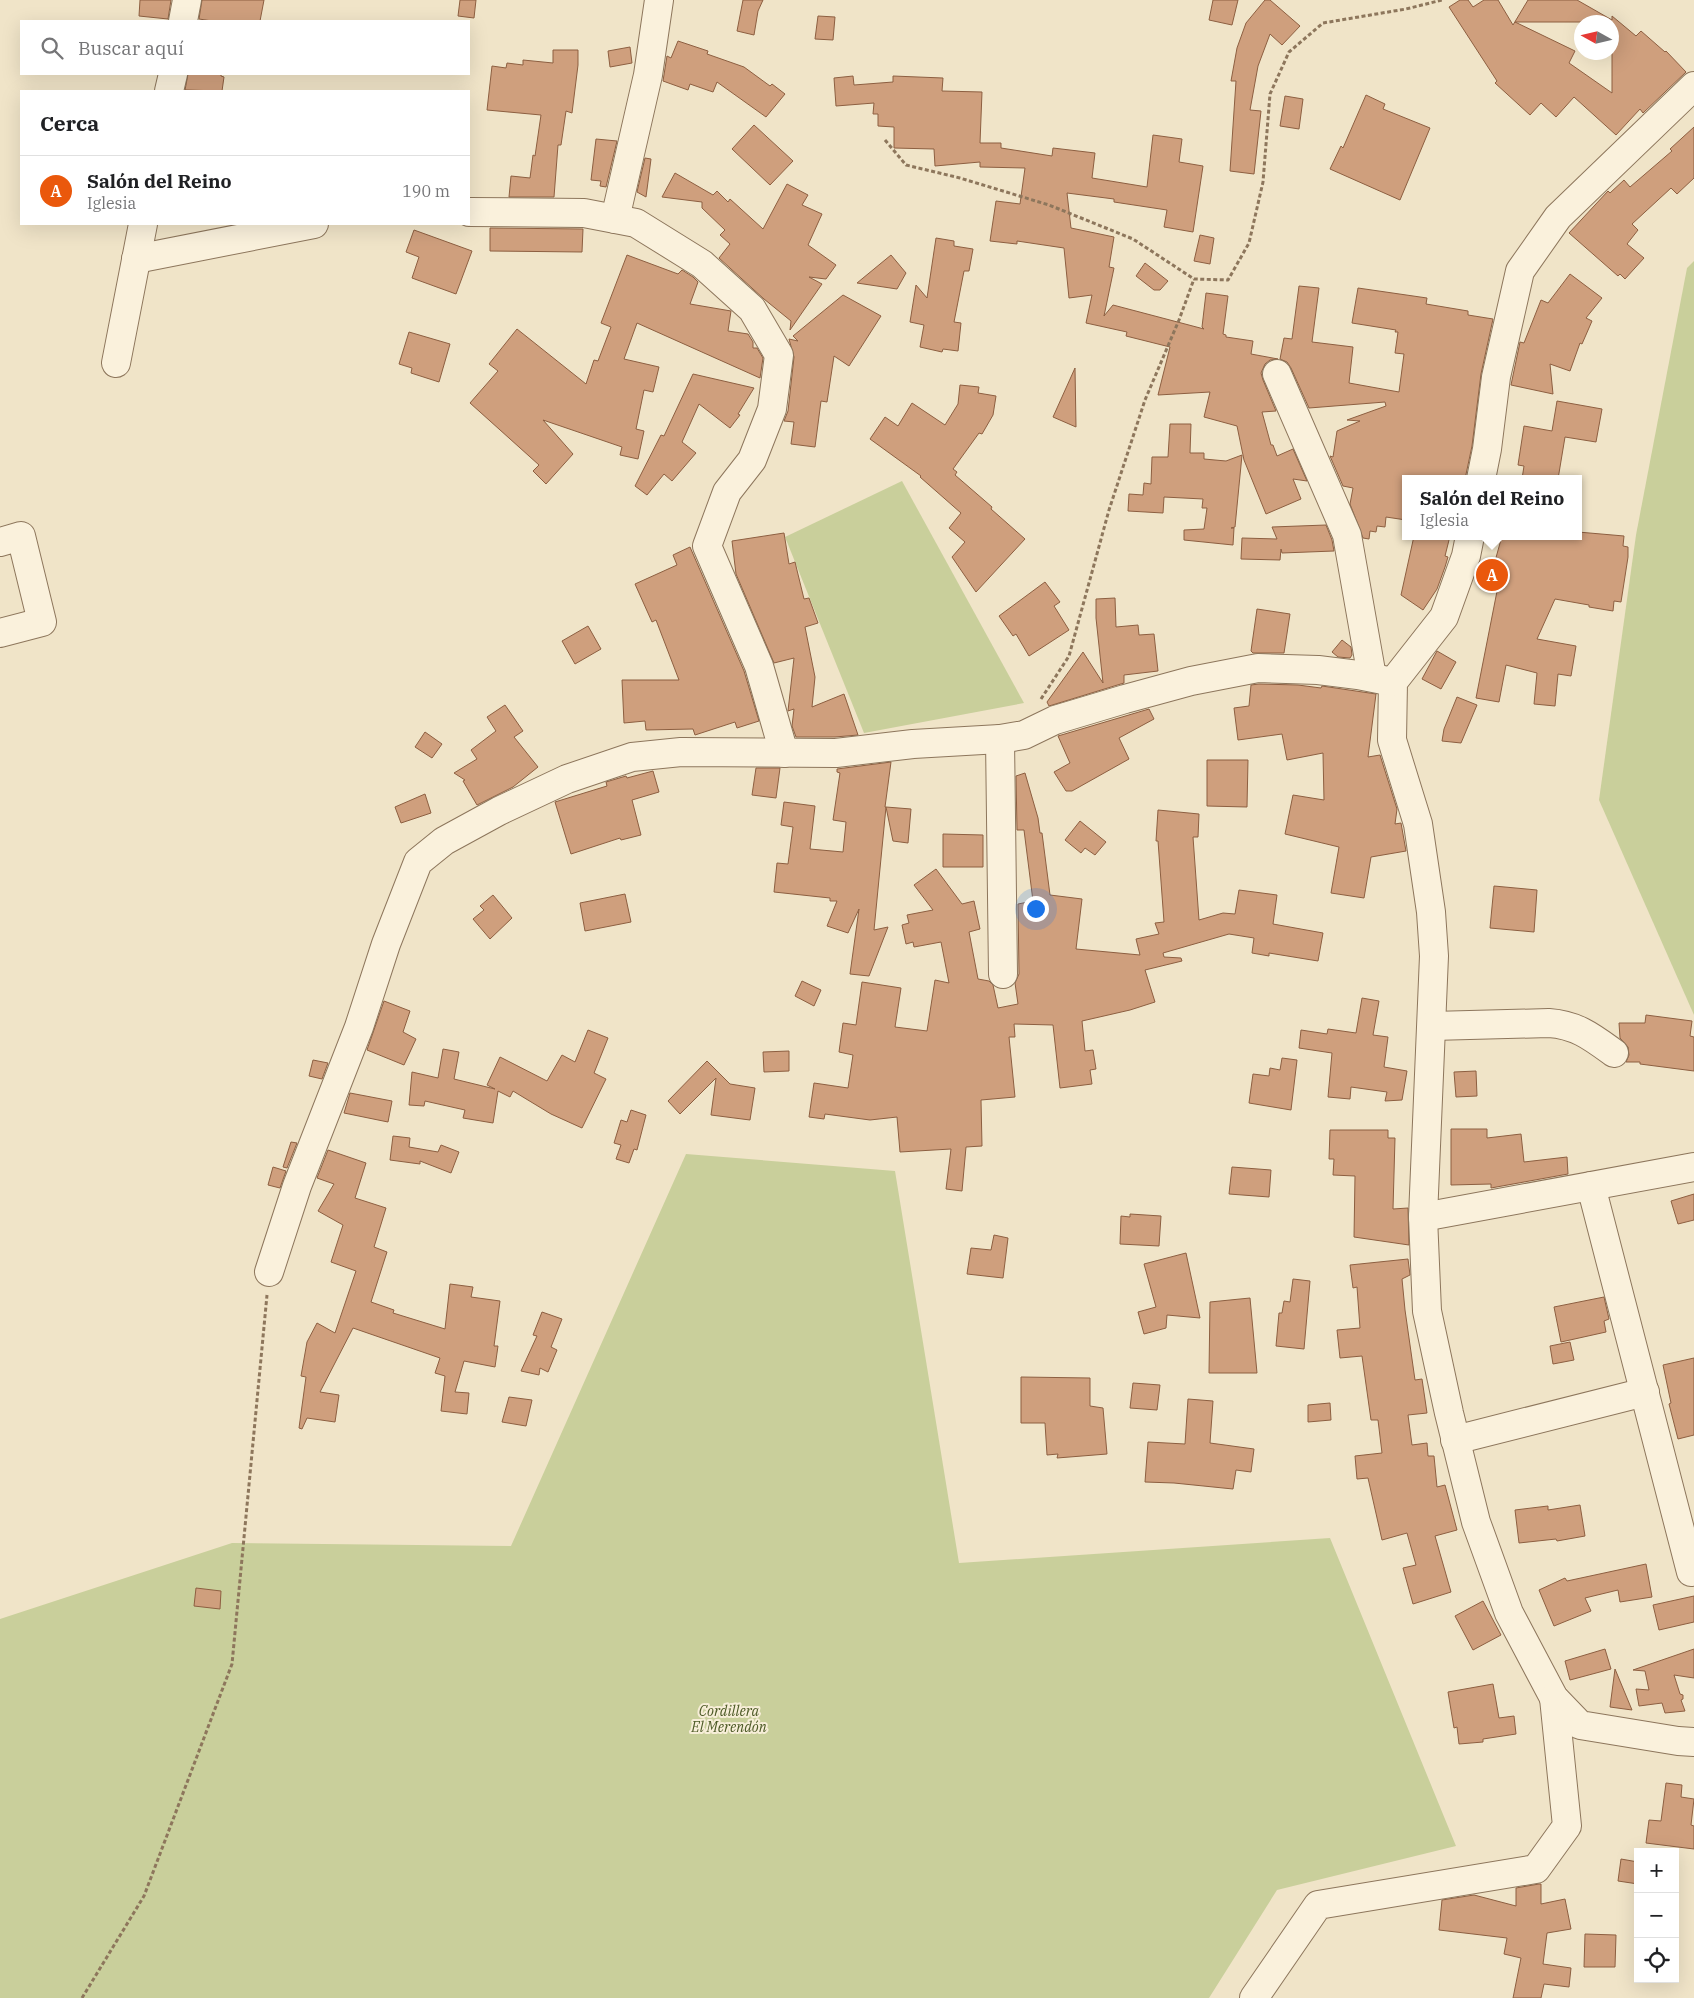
<!DOCTYPE html>
<html lang="es">
<head>
<meta charset="utf-8">
<style>
  :root { --surface:#fff; --page:#f6f6f6; --text:#202124; --muted:#757577; --line:#e0e0e0; --accent:#ea580c }
  body { margin:0; font-family:"IBM Plex Serif",serif; background:var(--page); color:var(--text) }
  .controls { position:absolute; right:15px; bottom:15px; display:grid; overflow:hidden; border-radius:0px; box-shadow:0 5px 20px #0002 }
  .controls button { width:45px; height:45px; display:grid; place-items:center; padding:0; border:0; border-bottom:1px solid var(--line); background:var(--surface); color:var(--text); font:25px sans-serif }
  .compass { position:absolute; left:1574px; top:15px; width:45px; height:45px; border-radius:50%; background:var(--surface); box-shadow:0 5px 20px #0002; rotate:278deg }
  .you { position:absolute; left:1035px; top:908px; width:18px; height:18px; margin:-12px; border:4px solid #fff; border-radius:50%; background:#1a73e8; box-shadow:0 0 0 8px #1a73e833 }
  .badge { display:grid; place-items:center; width:32px; height:32px; border-radius:50%; background:var(--accent); color:#fff; font-size:16px; font-weight:700 }
  .pin { position:absolute; translate:-50% -50%; border:2px solid #fff; box-shadow:0 1px 5px #0006 }
  .popup { position:absolute; left:1402px; top:475px; width:180px; height:65px; box-sizing:border-box; display:grid; place-content:center; border-radius:0px; background:var(--surface); filter:drop-shadow(0 1px 4px #0005); font-size:16px; white-space:nowrap; color:var(--muted) }
  .popup b { font-size:19px; color:var(--text) }
  .popup::after { content:''; position:absolute; left:50%; top:100%; margin-left:-10px; border:10px solid transparent; border-top-color:var(--surface) }
  .list { margin:0; padding:0; list-style:none }
  h2 { display:flex; justify-content:space-between; align-items:center; height:65px; margin:0; padding:0 20px; font-size:21px }
  h2 small { font-size:16px; font-weight:400; color:var(--muted) }
  .list li { display:grid; grid-template-columns:32px 1fr auto; gap:15px; align-items:center; box-sizing:border-box; height:70px; padding:0 20px; border-top:1px solid var(--line) }
  .list b { display:block; font-size:19px; white-space:nowrap }
  .list p { margin:0; font-size:16px; white-space:nowrap; color:var(--muted) }
  .list em { font-size:16px; font-style:normal; color:var(--muted) }
  .icon { flex:none; width:28px; height:28px; fill:none; stroke:currentColor; stroke-width:2; stroke-linecap:round; stroke-linejoin:round }
  .map { position:relative; flex:none; width:1694px; height:1998px; overflow:hidden }
  .search { position:absolute; background:var(--surface); box-shadow:0 5px 20px #0002; left:20px; top:20px; width:450px; height:55px; display:flex; align-items:center; gap:12px; box-sizing:border-box; padding:0 18px; border-radius:0px; color:var(--muted); font-size:19px }
  .panel { position:absolute; background:var(--surface); box-shadow:0 5px 20px #0002; left:20px; top:90px; width:450px; height:135px; border-radius:0px }
  .map>svg:first-child { display:block }
</style>
</head>
<body>
<div class="map">
<svg width="1694" height="1998" viewBox="0 0 1694 1998">
  <rect width="100%" height="100%" fill="#f0e4c8"/>
  <g fill="#c9cf9b">
    <path d="M1694,261V1015L1599,800L1636,535L1687,268Z"/>
    <path d="M902,481L1024,703L864,733L785,537Z"/>
    <path d="M686,1154L895,1171L959,1563L1330,1538L1456,1846L1277,1890L1209,1998H0V1619L232,1543L511,1546Z"/>
  </g>
  <g fill="#cf9f7d" stroke="#8d5f41" fill-rule="evenodd">
    <path d="M140,0H171L168,19L139,16Z"/>
    <path d="M202,0H264L260,21H212L199,19Z"/>
    <path d="M460,0H476L474,18L458,16Z"/>
    <path d="M743,0H763L758,11L754,35L737,31Z"/>
    <path d="M1213,0H1238L1232,25L1209,20Z"/>
    <path d="M1265,0H1270L1300,26L1282,45L1270,34L1258,66L1250,110L1261,111L1254,174L1230,171L1236,81H1231L1237,48L1246,23Z"/>
    <path d="M1460,0H1468L1473,7L1484,0H1498L1513,25L1528,0H1577L1612,20V16L1636,36L1641,31L1665,52L1666,51L1686,72L1643,113L1640,109L1616,135L1574,97L1556,117L1541,103L1530,115L1495,83L1497,81L1449,7ZM1515,22H1612V93L1569,63L1575,51Z"/>
    <path d="M818,16L835,17L833,40L815,39Z"/>
    <path d="M678,41L708,51L707,54L744,67L770,86L772,84L785,94L766,117L717,82L713,92L690,84L688,90L663,81L667,56L671,58Z"/>
    <path d="M630,47L632,63L610,67L608,51Z"/>
    <path d="M553,50H578V65L572,113L566,111L561,145H558L554,197H509L511,176L530,178L533,155L535,156L541,115L487,110L492,66L506,68L507,63L523,65V60L553,63Z"/>
    <path d="M188,74H221V76L224,77L222,91L185,90Z"/>
    <path d="M853,76L854,85L893,82V76L943,78L942,91L982,92L980,143H1001V148L1052,156L1053,148L1095,153L1092,178L1147,187L1153,135L1182,139L1179,162L1203,166L1193,232L1164,227L1167,210L1114,202V199L1067,193L1071,228L1114,237L1109,267L1114,268L1104,316L1113,305L1204,329L1202,327L1206,293L1228,296L1223,334L1226,335V337L1253,341L1251,354L1278,359L1270,360L1265,364L1261,373L1263,380L1276,411L1262,412L1271,445H1273L1277,456L1293,449L1307,481L1293,479L1301,499L1266,514L1244,460L1237,426L1204,417L1210,392L1158,395L1170,347L1126,336L1127,332L1086,323L1092,295L1069,298L1064,248L1017,241V244L990,241L996,201L1020,204L1025,168L980,167V162L935,166L934,149L894,148V127L878,126V114H873L874,103L836,106L834,78Z"/>
    <path d="M1366,95L1385,104L1383,109L1430,128L1400,200L1330,169L1341,146L1343,148Z"/>
    <path d="M1285,96L1303,99L1299,129L1280,126Z"/>
    <path d="M754,125L793,161L770,185L732,149Z"/>
    <path d="M1694,127V178L1677,194L1671,188L1632,224L1638,230L1627,244L1644,258L1625,279L1620,274L1618,276L1569,233L1608,191L1610,193L1624,180L1630,187L1672,151L1670,149Z"/>
    <path d="M596,139L617,141L606,187L600,186L601,181L591,180Z"/>
    <path d="M645,158L651,159L646,197L637,192Z"/>
    <path d="M675,173L713,195L717,191L728,202L730,199L763,229L787,184L808,195L802,205L822,214L808,245L836,265L826,279L809,277L822,284L790,330L791,321L764,299L719,258L730,244L720,235L725,230L702,208V202L662,197Z"/>
    <path d="M490,228L583,229L582,252L490,251Z"/>
    <path d="M414,230L472,251L456,294L412,278L419,257L406,252Z"/>
    <path d="M1200,235L1214,238L1210,264L1194,261Z"/>
    <path d="M936,238L954,241V246L973,249L969,271H964L954,322L961,323L958,351L943,349L942,352L920,347L924,325L910,322L916,285L927,298Z"/>
    <path d="M627,255L678,274L682,270L693,277L698,282L690,304L731,311L728,331L748,334L753,342V348H757L763,358L760,378L637,323L624,359L659,367L653,392L644,390L636,429L644,431L638,459L620,455L622,447L543,420L573,454L546,484L533,471L539,465L470,403L498,371L489,364L517,329L586,384L594,360L598,361L611,327L601,323Z"/>
    <path d="M891,255L906,273L897,289L857,283Z"/>
    <path d="M1145,263L1168,281L1160,290H1154L1136,276Z"/>
    <path d="M1570,274L1602,298L1586,318L1592,321L1582,344L1580,343L1570,371L1550,364L1553,394L1511,385L1520,342L1524,343L1541,300L1548,303Z"/>
    <path d="M1299,286L1319,288L1312,342L1353,347L1349,383L1399,392L1404,354L1395,353L1398,332H1395L1396,330L1352,323L1358,288L1427,298L1426,304L1468,311V315L1493,319L1481,374L1472,446L1465,479H1406V520L1386,517L1385,527L1377,526L1376,532L1370,531L1369,539L1363,538L1350,504L1353,488L1343,486L1330,456L1333,457L1337,431L1360,421L1347,420L1386,406L1385,402L1309,408L1291,368L1287,362L1280,359L1284,338L1292,339Z"/>
    <path d="M843,295L881,316L849,366L834,356L827,402L821,401L815,447L791,444L794,422L784,421L788,411L794,357L789,339L798,341L793,336Z"/>
    <path d="M409,332L450,344L439,382L411,373L412,368L399,364Z"/>
    <path d="M1075,368L1076,427L1053,417Z"/>
    <path d="M693,374L754,388L738,414L740,415L730,428L699,404L682,442L696,453L672,481L664,474L647,495L635,486L661,435L664,436Z"/>
    <path d="M960,385L979,387L978,393L996,396L993,415L982,434L979,433L953,469L957,472L955,475L992,507L991,509L1025,539L976,592L952,557L965,542L949,528L961,513L920,477L921,476L870,439L885,417L898,426L912,403L945,425L958,404Z"/>
    <path d="M1557,401L1602,409L1596,442L1565,437L1558,479H1522L1524,466L1518,465L1524,426L1552,431Z"/>
    <path d="M1170,424H1191L1190,453H1204V459L1226,461L1242,455L1235,527L1231,528H1234L1233,545L1184,540V530L1204,529L1207,508H1202L1203,499L1164,497L1163,513L1128,511L1129,494L1143,495L1144,483L1151,484L1152,457H1168Z"/>
    <path d="M1326,525L1332,540L1334,551L1282,553L1281,549L1280,560L1241,559L1242,538L1277,539L1272,527Z"/>
    <path d="M1578,532L1624,536L1623,546L1628,547V557L1621,602L1614,601L1613,611L1589,607V605L1555,599L1537,639L1576,646L1571,676L1558,674L1555,706L1534,704L1537,673L1506,665L1499,702L1476,698L1500,576L1492,572L1502,536H1578Z"/>
    <path d="M784,533L789,564L795,562L804,599L809,598L818,623L805,627L815,677L812,707L844,694L858,735L835,737H796L792,726L794,709L788,711L794,658L774,663L736,574L732,541Z"/>
    <path d="M1414,536H1450L1445,556L1448,557L1445,567L1437,589L1423,610L1401,595Z"/>
    <path d="M690,547L744,671L759,721L737,728L735,722L695,735L693,729L646,730L645,721L624,723L622,680H679L656,620L652,622L635,584L677,565L673,555Z"/>
    <path d="M1045,582L1060,602L1054,606L1069,630L1029,656L1016,634L1013,636L999,616Z"/>
    <path d="M1115,598L1116,627L1138,625L1139,635L1154,634L1158,671L1124,675V683L1049,706L1047,702L1083,652L1103,683L1096,618V599Z"/>
    <path d="M1257,609L1290,614L1284,653H1253L1251,651Z"/>
    <path d="M588,626L601,649L575,664L562,641Z"/>
    <path d="M1342,640L1351,647L1352,655L1350,658L1338,657L1332,652Z"/>
    <path d="M1437,651L1456,662L1441,689L1422,679Z"/>
    <path d="M1259,684L1298,685L1321,688L1322,686L1376,694L1368,757L1380,755L1397,809L1395,824L1401,823L1406,851L1371,857L1364,898L1331,893L1339,847L1285,834L1293,795L1324,800L1323,753L1287,760L1282,734L1238,740L1234,708L1249,706L1251,685Z"/>
    <path d="M1457,697L1477,705L1461,743L1442,741L1444,729Z"/>
    <path d="M505,705L523,731L514,737L538,767L513,787L477,805L463,781L465,780L454,773L477,759L471,750L496,731L487,717Z"/>
    <path d="M1149,709L1154,719L1119,738L1129,759L1072,791H1066L1054,772L1070,763L1058,736Z"/>
    <path d="M425,732L442,744L432,758L415,747Z"/>
    <path d="M1207,760H1248L1247,807L1207,806Z"/>
    <path d="M891,762L885,807H886L874,930L888,927L869,976L850,974L859,909L848,933L827,926L837,901H830V898L774,892L777,863L788,864L793,827L781,825L784,802L815,806L810,849L843,852L846,822L833,820L840,773L837,772V769Z"/>
    <path d="M756,768H780L776,798L752,795Z"/>
    <path d="M653,771L659,792L632,800L641,835L621,840L620,838L571,854L555,802L607,786L606,782L626,776L627,778Z"/>
    <path d="M1025,773L1038,818L1040,833H1042L1050,895L1082,899L1076,949L1140,955L1136,939L1159,934L1155,923L1164,922L1158,841H1156L1158,810L1199,814L1198,837H1193L1199,920L1223,913L1235,914L1239,890L1277,895L1273,924L1323,933L1318,961L1269,953V956L1252,953L1254,938L1229,934L1163,953L1164,957L1181,958L1182,961L1145,970L1155,1002L1130,1010L1082,1021L1085,1051L1093,1050L1096,1069L1090,1070L1092,1084L1060,1088L1053,1025L1014,1024L1015,1037H1009L1015,1097L981,1100L982,1146L966,1147L962,1191L946,1189L951,1149L900,1152L897,1117L870,1120L825,1114L824,1119L809,1117L814,1083L848,1088L853,1055L839,1052L843,1023L856,1025L862,982L901,988L895,1027L927,1031L935,980L949,983L941,942L914,947L913,942L906,944L902,925L909,923L907,915L933,910L914,885L936,869L962,904L974,901L980,929L969,932L978,979L989,981L993,985L998,1008L1018,1004L1015,983L1019,974L1018,904L1033,901L1024,830H1017L1016,776Z"/>
    <path d="M425,794L431,813L401,823L395,807Z"/>
    <path d="M886,807L911,809L908,843L893,841Z"/>
    <path d="M1080,821L1106,842L1095,855L1085,848L1081,853L1065,840Z"/>
    <path d="M943,834L983,835V867H943Z"/>
    <path d="M1494,886L1537,890L1534,932L1490,928Z"/>
    <path d="M625,894L631,922L585,931L580,903Z"/>
    <path d="M493,895L512,918L490,939L473,919L484,910L480,906Z"/>
    <path d="M802,981L821,990L814,1006L795,996Z"/>
    <path d="M1362,998L1379,1001L1373,1035L1388,1037L1384,1067L1407,1071L1402,1100L1385,1101L1387,1092L1351,1087L1350,1099L1328,1097L1332,1053L1299,1048L1301,1030L1327,1034L1328,1029L1356,1033Z"/>
    <path d="M384,1001L410,1011L403,1032L416,1039L404,1065L367,1050Z"/>
    <path d="M1646,1015L1692,1021L1690,1036L1694,1037V1071L1640,1064V1062H1626L1629,1055L1628,1047L1620,1038L1619,1023H1645Z"/>
    <path d="M588,1030L608,1038L594,1073L606,1079L582,1128L551,1114L513,1091L510,1097L498,1091L493,1123L463,1118L465,1110L425,1101L424,1106L409,1105L412,1072L438,1078L443,1049L459,1052L454,1079L495,1089L487,1085L500,1057L547,1081L562,1055L575,1062Z"/>
    <path d="M789,1051V1071L764,1072L763,1052Z"/>
    <path d="M1282,1058L1297,1060L1291,1110L1249,1103L1253,1074L1269,1076L1270,1068L1280,1070Z"/>
    <path d="M313,1060L328,1063L322,1079L309,1076Z"/>
    <path d="M707,1061L730,1084L755,1088L750,1120L711,1115L716,1078L680,1114L668,1101Z"/>
    <path d="M1476,1071L1477,1096L1456,1097L1454,1072Z"/>
    <path d="M350,1093L392,1101L388,1122L344,1113Z"/>
    <path d="M631,1110L646,1115L637,1150L634,1149L629,1163L616,1159L621,1145L614,1143L621,1120L627,1122Z"/>
    <path d="M1451,1129H1487V1138L1521,1134L1524,1162L1567,1157L1568,1174L1491,1188V1184L1451,1185Z"/>
    <path d="M1330,1130H1388V1138H1395L1393,1209L1408,1208L1409,1245L1354,1237L1355,1176L1333,1175L1334,1159H1329Z"/>
    <path d="M393,1136L410,1138L409,1147L438,1152L441,1145L459,1152L451,1173L420,1161V1164L390,1160Z"/>
    <path d="M291,1142L297,1143L287,1168L283,1167Z"/>
    <path d="M328,1150L366,1163L355,1198L386,1208L374,1247L387,1252L371,1302L394,1310L393,1313L445,1329L450,1284L473,1287L471,1297L500,1301L494,1346H498L495,1367L464,1361L455,1392L469,1393L467,1414L441,1411L445,1376L435,1373L440,1358L353,1328L320,1392L339,1395L335,1422L307,1418L302,1429L299,1428L306,1377L301,1376L307,1342L317,1323L335,1333L356,1271L331,1262L343,1225L318,1211L334,1184L317,1178Z"/>
    <path d="M273,1167L286,1171L280,1188L268,1185Z"/>
    <path d="M1232,1167L1271,1170L1269,1197L1229,1194Z"/>
    <path d="M1694,1194V1220L1678,1224L1671,1201Z"/>
    <path d="M1130,1214L1161,1216L1159,1246L1120,1244L1121,1216L1130,1217Z"/>
    <path d="M994,1235L1008,1238L1003,1278L967,1274L971,1248L991,1250Z"/>
    <path d="M1186,1253L1200,1318L1167,1315L1166,1328L1144,1334L1138,1312L1156,1307L1144,1264Z"/>
    <path d="M1408,1259L1410,1275L1402,1279L1405,1310L1415,1380L1422,1379L1427,1413L1408,1415L1412,1445L1427,1443L1428,1456H1434L1437,1487L1445,1485L1457,1530L1435,1536L1451,1592L1413,1604L1403,1568L1416,1565L1407,1533L1382,1540L1368,1478L1357,1479L1355,1456L1382,1453L1378,1420H1371L1362,1356L1340,1358L1337,1330L1360,1328L1357,1287L1353,1288L1350,1265Z"/>
    <path d="M1293,1279L1310,1281L1304,1349L1276,1346L1279,1313H1282L1284,1301L1290,1302Z"/>
    <path d="M1604,1297L1609,1319L1604,1321L1606,1332L1561,1342L1554,1307Z"/>
    <path d="M1250,1298L1257,1373H1209L1210,1302Z"/>
    <path d="M542,1312L562,1319L551,1347L557,1350L548,1372L540,1368L539,1375L521,1371L537,1336L533,1335Z"/>
    <path d="M1570,1342L1574,1360L1553,1364L1550,1346Z"/>
    <path d="M1694,1358V1435L1678,1439L1669,1404L1671,1403L1663,1365Z"/>
    <path d="M1021,1377L1090,1378V1406L1103,1408L1107,1454L1057,1458L1058,1454L1047,1455L1045,1423H1021Z"/>
    <path d="M1133,1383L1160,1385L1157,1410L1130,1408Z"/>
    <path d="M509,1397L532,1400L526,1426L502,1422Z"/>
    <path d="M1188,1399L1213,1401L1210,1443L1254,1449L1251,1472L1236,1470L1233,1489L1174,1483L1145,1482L1148,1442L1185,1444Z"/>
    <path d="M1330,1403L1331,1420L1308,1422V1405Z"/>
    <path d="M1580,1505L1585,1536L1557,1541L1556,1539L1519,1543L1515,1510L1548,1506V1510Z"/>
    <path d="M1646,1564L1652,1597L1620,1602L1618,1590L1585,1598L1591,1611L1554,1626L1539,1590L1565,1578L1567,1581Z"/>
    <path d="M196,1588L221,1591L220,1609L194,1606Z"/>
    <path d="M1694,1596V1622L1659,1630L1653,1605Z"/>
    <path d="M1483,1601L1501,1635L1473,1650L1455,1616Z"/>
    <path d="M1605,1649L1611,1669L1570,1680L1565,1661Z"/>
    <path d="M1694,1649V1678L1674,1675L1680,1694L1683,1695V1699L1681,1700L1685,1711L1665,1713L1662,1703L1639,1706L1636,1689L1649,1690L1645,1671L1633,1670Z"/>
    <path d="M1615,1669L1632,1710L1610,1707Z"/>
    <path d="M1493,1684L1499,1718L1514,1716L1516,1734L1483,1739V1742L1459,1744L1457,1727L1454,1728L1448,1692Z"/>
    <path d="M1666,1783L1682,1785L1681,1797L1694,1799L1691,1825L1694,1826V1849L1646,1843L1649,1820L1661,1821Z"/>
    <path d="M1621,1859L1638,1862V1884L1618,1881Z"/>
    <path d="M1539,1884H1541V1904L1565,1899L1571,1929L1547,1933L1543,1964L1571,1968L1569,1987L1544,1984L1541,1998H1513L1521,1958L1504,1954L1507,1938L1439,1930L1442,1900L1474,1895L1516,1906V1888Z"/>
    <path d="M1585,1934L1616,1935L1615,1967H1584Z"/>
  </g>
  <g fill="none" stroke-linecap="round" stroke-linejoin="round">
    <defs>
      <g id="minor">
        <path d="M183,21L187,0"/>
        <path d="M169,91L173,74"/>
        <path d="M469,212L584,213L636,223L702,264L752,309L779,355L772,409L752,460L727,492L707,546L759,666L784,753"/>
        <path d="M615,219L648,75L659,0"/>
        <path d="M136,259L314,224"/>
        <path d="M116,363L143,224"/>
        <path d="M1277,374L1347,535L1372,677"/>
        <path d="M1481,479L1487,449L1496,377L1520,271L1558,217L1694,86"/>
        <path d="M1470,536L1466,556L1444,617L1393,682L1392,740L1418,824L1431,912L1434,956L1423,1217L1427,1311L1449,1413L1476,1522L1509,1613L1554,1698L1580,1725L1678,1741L1694,1742"/>
        <path d="M0,542L21,536L42,622L0,633"/>
        <path d="M1000,739L1003,974"/>
        <path d="M1432,1026L1549,1023C1577,1025 1592,1037 1614,1053"/>
        <path d="M1591,1186L1691,1572"/>
        <path d="M1423,1217L1694,1167"/>
        <path d="M269,1272L297,1186L359,1027L386,944L418,862L444,841L499,811L567,779L632,757L681,752L836,753L913,744L1000,739L1024,735L1055,720L1125,699L1191,681L1258,668L1318,670L1358,675L1393,682"/>
        <path d="M1455,1440L1645,1392"/>
        <path d="M1254,1998L1318,1905L1536,1869L1567,1826L1554,1698"/>
      </g>
    </defs>
    <use href="#minor" stroke="#8d765c" stroke-width="30"/>
    <g stroke="#8d765c" stroke-width="3" stroke-dasharray="4 2.5" stroke-linecap="butt">
      <path d="M885,140L906,165L960,178L1049,205L1133,239L1194,279L1228,280L1249,243L1263,182L1270,94L1289,52L1323,23L1406,9L1442,0"/>
      <path d="M1041,699L1069,656L1109,510L1145,400L1179,320L1194,279"/>
      <path d="M82,1998L144,1896L232,1664L267,1295"/>
    </g>
    <use href="#minor" stroke="#faf1dc" stroke-width="28"/>
  </g>
  <g text-anchor="middle" dominant-baseline="central" stroke-width="4" stroke-linejoin="round" paint-order="stroke">
    <g font-size="14" font-style="italic" fill="#4d5a26" stroke="#f7eed8">
      <text x="729" y="1711">Cordillera<tspan x="729" dy="16">El Merendón</tspan></text>
    </g>
  </g>
</svg>
<div class="controls">
<button>+</button>
<button>−</button>
<button><svg class="icon" aria-label="locate" viewBox="0 0 24 24"><circle cx="12" cy="12" r="6"/><path d="M12 2v4M12 18v4M2 12h4M18 12h4"/></svg></button>
</div>
<svg class="compass" viewBox="-18 -18 36 36"><path d="M0-13l5 13h-10z" fill="#e53935"/><path d="M0 13l5-13h-10z" fill="#757577"/></svg>
<div class="you"></div>
<div class="pin badge" style="left:1492px;top:575px">A</div>
<div class="popup"><b>Salón del Reino</b>Iglesia</div>
<div class="search"><svg class="icon" aria-label="search" viewBox="0 0 24 24"><circle cx="10" cy="10" r="6"/><path d="M15 15l6 6"/></svg>Buscar aquí</div>
<section class="panel">
<h2>Cerca<small></small></h2>
<ul class="list">
<li><span class="badge">A</span><div><b>Salón del Reino</b><p>Iglesia</p></div><em>190 m</em></li>
</ul>
</section>
</div>
</body>
</html>
